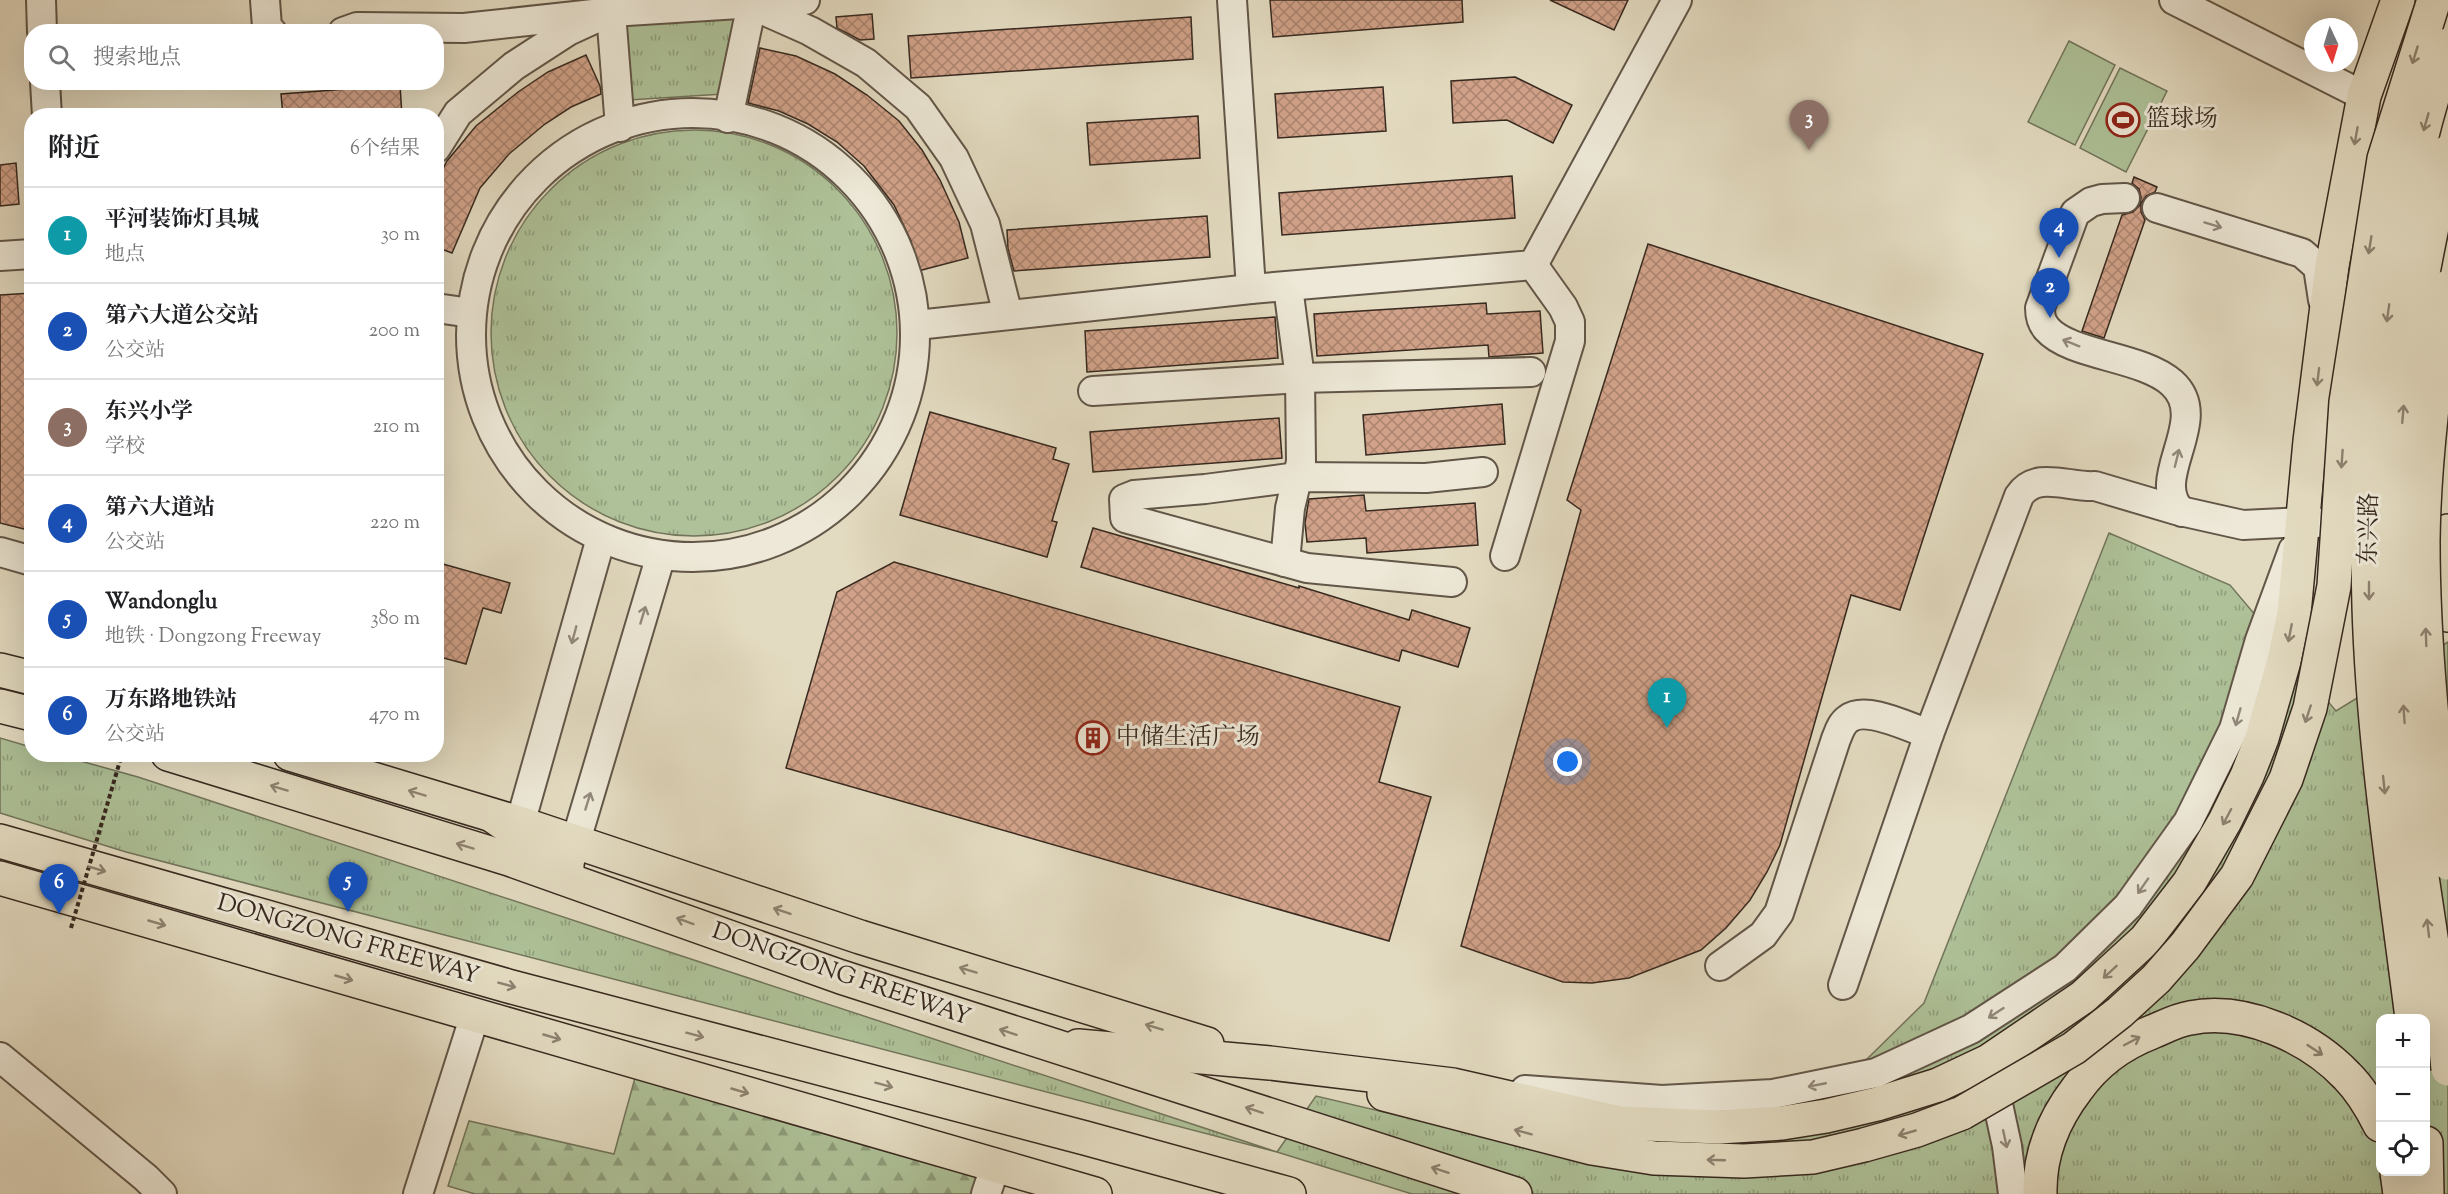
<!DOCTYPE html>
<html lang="zh">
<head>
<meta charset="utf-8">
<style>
  :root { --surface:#fff; --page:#f6f6f6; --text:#202124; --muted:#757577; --line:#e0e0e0; --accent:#7c3aed }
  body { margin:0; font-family:"Sorts Mill Goudy","Noto Serif SC",serif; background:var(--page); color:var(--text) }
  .controls { position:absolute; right:18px; bottom:18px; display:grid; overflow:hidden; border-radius:12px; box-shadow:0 6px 24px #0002 }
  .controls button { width:54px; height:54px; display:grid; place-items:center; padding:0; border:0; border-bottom:2px solid var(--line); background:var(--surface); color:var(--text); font:30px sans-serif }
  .compass { position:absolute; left:2304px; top:18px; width:54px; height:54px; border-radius:50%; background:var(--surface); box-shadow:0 6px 24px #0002; rotate:176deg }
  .you { position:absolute; left:1568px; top:762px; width:21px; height:21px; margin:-15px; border:4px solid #fff; border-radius:50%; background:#1a73e8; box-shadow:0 0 0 9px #1a73e833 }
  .badge { display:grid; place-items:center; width:39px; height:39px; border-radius:50%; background:var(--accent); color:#fff; font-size:20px; font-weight:700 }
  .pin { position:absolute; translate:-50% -50px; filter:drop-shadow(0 2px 3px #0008) }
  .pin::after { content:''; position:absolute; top:32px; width:21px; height:18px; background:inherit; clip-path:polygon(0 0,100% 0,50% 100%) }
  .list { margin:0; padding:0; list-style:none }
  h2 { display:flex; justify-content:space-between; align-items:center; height:78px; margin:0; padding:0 24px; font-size:26px }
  h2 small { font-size:20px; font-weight:400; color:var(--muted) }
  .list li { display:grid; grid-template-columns:39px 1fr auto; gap:18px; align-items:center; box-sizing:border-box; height:96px; padding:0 24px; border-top:2px solid var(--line) }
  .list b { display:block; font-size:22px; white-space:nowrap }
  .list p { margin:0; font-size:20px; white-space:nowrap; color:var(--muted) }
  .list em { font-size:20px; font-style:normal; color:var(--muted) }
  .icon { flex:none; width:33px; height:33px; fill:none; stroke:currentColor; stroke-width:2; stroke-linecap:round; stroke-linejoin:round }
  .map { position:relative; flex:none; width:2448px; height:1194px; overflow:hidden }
  .search { position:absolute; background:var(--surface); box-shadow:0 6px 24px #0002; left:24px; top:24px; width:420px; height:66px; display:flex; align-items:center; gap:15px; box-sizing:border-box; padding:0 21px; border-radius:24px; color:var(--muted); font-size:22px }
  .panel { position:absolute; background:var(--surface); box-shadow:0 6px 24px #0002; left:24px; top:108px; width:420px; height:654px; border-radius:24px }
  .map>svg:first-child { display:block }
</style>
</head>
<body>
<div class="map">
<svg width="2448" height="1194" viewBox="0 0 2448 1194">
  <defs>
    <pattern id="forest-firs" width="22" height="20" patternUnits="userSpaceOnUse" patternTransform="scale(1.5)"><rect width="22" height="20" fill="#aec198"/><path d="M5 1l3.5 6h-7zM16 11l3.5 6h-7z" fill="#8e9d7b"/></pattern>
    <pattern id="park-tufts" width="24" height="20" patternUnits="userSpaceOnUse" patternTransform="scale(1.5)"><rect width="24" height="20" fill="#aec198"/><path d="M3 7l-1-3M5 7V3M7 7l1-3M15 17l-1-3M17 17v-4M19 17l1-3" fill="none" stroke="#8e9d7b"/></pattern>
    <pattern id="building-cross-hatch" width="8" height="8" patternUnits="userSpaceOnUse" patternTransform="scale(1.5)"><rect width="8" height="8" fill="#d1a289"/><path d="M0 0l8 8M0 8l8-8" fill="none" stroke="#aa846f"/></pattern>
  </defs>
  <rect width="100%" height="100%" fill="#e3dbc1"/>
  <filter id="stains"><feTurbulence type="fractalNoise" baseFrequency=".00333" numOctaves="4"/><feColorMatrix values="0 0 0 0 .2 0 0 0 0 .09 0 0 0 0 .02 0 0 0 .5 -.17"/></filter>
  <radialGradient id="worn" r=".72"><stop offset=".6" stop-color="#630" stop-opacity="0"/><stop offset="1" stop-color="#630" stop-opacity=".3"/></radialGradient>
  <path fill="url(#forest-firs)" stroke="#72755c" stroke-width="1.5" d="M635,1078L981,1174L974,1194H475L448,1186L469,1121L614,1154Z"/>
  <g fill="url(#park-tufts)" stroke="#72755c" stroke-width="1.5" fill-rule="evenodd">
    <path d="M619,0H743L739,93L629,100Z"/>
    <circle cx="694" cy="333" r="203"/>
    <path d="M2109,533L2230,585L2336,711L2448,642V1194H1412L1277,1152L126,852L0,813V738L31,747L32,754L59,755L138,777L1277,1152L1316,1096L1600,1163L1748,1176L1924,1003ZM2380,1018H2426V1172H2380Z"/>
  </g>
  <g fill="#aec198" stroke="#72755c" stroke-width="1.5">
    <path d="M2069,41L2115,65L2075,145L2028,122Z"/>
    <path d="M2120,68L2167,91L2126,172L2080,148Z"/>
  </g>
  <g fill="url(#building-cross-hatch)" stroke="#37291f" stroke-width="1.5">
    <path d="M1270,0H1462L1463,22L1273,37Z"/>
    <path d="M1550,0H1628L1614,30Z"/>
    <path d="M872,14L874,39L860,40L837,28L836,17Z"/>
    <path d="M1191,17L1193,59L911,78L908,36Z"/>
    <path d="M760,48L796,56L835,74L867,95L899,121L922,150L940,180L959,222L968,258L918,271L911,241L894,205L864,166L837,142L808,124L779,111L748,103Z"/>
    <path d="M586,55L600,86L601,94L571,107L545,124L509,154L480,188L452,253L436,247V182L447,161L476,126L518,92L548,72Z"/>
    <path d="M1515,77L1572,105L1553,143L1507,120L1453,123L1451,81Z"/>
    <path d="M400,85L402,116H283L281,94Z"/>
    <path d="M1383,87L1386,131L1278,138L1275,94Z"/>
    <path d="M1198,116L1200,158L1090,165L1087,123Z"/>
    <path d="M16,163L19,204L0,206V165Z"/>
    <path d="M1512,176L1515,218L1282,235L1279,193Z"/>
    <path d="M2134,177L2157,187L2155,192L2146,196L2141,203V212L2145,220L2104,338L2082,331L2122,215L2133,212L2140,205L2141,197L2139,189L2132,183Z"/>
    <path d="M1207,216L1210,257L1014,271L1008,249L1007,230Z"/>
    <path d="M1648,244L1983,354L1900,610L1851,595L1780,845L1767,872L1750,900L1726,928L1701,950L1629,978L1592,983L1563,982L1461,946L1581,510L1567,500Z"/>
    <path d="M32,293V531L0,523V295Z"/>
    <path d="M1486,303L1487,314L1540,311L1543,353L1489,357L1488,345L1317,356L1314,314Z"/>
    <path d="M1275,317L1278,358L1087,372L1085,331Z"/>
    <path d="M1502,404L1505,444L1366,455L1363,415Z"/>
    <path d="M930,412L1056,448L1053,459L1069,464L1052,521L1057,522L1047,557L900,515Z"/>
    <path d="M1279,418L1282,458L1093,472L1090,432Z"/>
    <path d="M1364,495L1366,511L1475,503L1478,545L1367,553L1366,538L1307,542L1305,523L1309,499Z"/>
    <path d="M1093,528L1299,588V586L1409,620L1412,610L1470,628L1458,667L1402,650L1399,661L1081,567Z"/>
    <path d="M436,562L510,583L501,613L483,608L466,664L436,656Z"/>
    <path d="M894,562L1400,707L1379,782L1431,797L1389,941L786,768L837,592Z"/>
  </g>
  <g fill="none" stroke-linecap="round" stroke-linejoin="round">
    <defs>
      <g id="minor">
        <path d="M41,0L42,32"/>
        <path d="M265,0L267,27L272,32"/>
        <path d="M610,0L620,127"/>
        <path d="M1232,0L1251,289"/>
        <path d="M2174,0L2364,96"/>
        <path d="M754,6L810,31L866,63L918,107L954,158L985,224L1008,315"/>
        <path d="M343,32L357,27L464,28L611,12L805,0"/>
        <path d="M45,82L47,116"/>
        <circle cx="693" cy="335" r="222"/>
        <path d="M728,118L749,18L748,0"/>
        <path d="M436,148L458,113L514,66L568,31L592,20"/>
        <path d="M2125,198L2102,199L2091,202L2075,213L2040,308C2040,316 2041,322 2047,329C2071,356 2142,356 2172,383C2213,420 2146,479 2182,512"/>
        <path d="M2157,208L2302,253L2318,267L2323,300"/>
        <path d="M0,256L32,254"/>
        <path d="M436,308L471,313"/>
        <path d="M917,325L1251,289L1533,265L1677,0"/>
        <path d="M1093,391L1300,378L1531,372"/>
        <path d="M0,552L32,561"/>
        <path d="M1505,556L1570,341V322L1563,307L1533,265"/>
        <path d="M1285,562L1290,508L1301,462L1300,378L1288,287"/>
        <path d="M1452,582L1307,568L1125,518L1124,499L1134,495L1205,489L1297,477L1426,478L1483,472"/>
        <path d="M514,845L601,538"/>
        <path d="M569,864L661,555"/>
        <path d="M1720,966L1763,935L1779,913L1836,739C1839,732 1841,724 1848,719C1866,705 1910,728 1929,734"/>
        <path d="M1843,985L1929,734L2019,496C2036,470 2069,488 2095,486L2176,510L2243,525L2303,522L2359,525"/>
        <path d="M0,1057L146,1178L162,1194"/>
        <path d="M1991,1072L2007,1146L2013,1194"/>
        <path d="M1525,1090L1662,1100L1773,1094L1876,1073L1971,1029L2065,968L2128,906L2188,822L2234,729L2260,640L2293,550"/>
        <path d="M418,1194L475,1015"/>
        <path d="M986,1194L996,1164"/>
      </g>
      <g id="major">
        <path d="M2414,549C2435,569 2442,588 2448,615"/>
        <path d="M2448,594V531"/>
        <path d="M0,670L32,678"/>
        <path d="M290,754L522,824L860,937L1207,1044"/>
        <path d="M0,878L1095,1194"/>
        <path d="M1078,1046L1270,1063L1453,1085L1620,1123L1719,1127L1782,1123L1826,1116L1877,1104L1938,1085L1989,1061L2083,997L2145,940L2189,883L2225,821L2247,776L2262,738L2284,661L2294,614L2310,441L2332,266L2364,96L2398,0"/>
        <path d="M1384,1094L1592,1148L1654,1158L1744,1161L1813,1157L1864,1145L1917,1130L1962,1113"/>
      </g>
      <g id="highway">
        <path d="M0,706L32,714"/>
        <path d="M168,754L509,859L841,977L1515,1194"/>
        <path d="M493,816L567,867"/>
        <path d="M0,841L508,986L1085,1138L1289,1194"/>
        <path d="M2426,1143L2427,1194"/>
        <path d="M2397,1172L2400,1194"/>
        <path d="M2040,1194C2039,1155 2054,1119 2077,1089C2096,1062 2121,1044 2152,1032C2164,1027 2177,1020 2190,1018C2245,1007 2310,1037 2347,1076C2361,1090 2371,1107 2380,1125"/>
      </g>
    </defs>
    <use href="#minor" stroke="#625648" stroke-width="32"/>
    <use href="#major" stroke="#37291f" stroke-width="36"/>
    <use href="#highway" stroke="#37291f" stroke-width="36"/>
    <use href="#minor" stroke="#ede8d7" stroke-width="28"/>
    <use href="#major" stroke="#e3dbc1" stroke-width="33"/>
    <use href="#highway" stroke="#e3dbc1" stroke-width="33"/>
    <defs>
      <g id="major-bridge">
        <path d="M2448,287C2436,371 2424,456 2423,541C2423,649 2435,756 2448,863"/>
        <path d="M1962,1113L2074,1048L2120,1012L2156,979L2185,946L2237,876L2286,779L2310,708L2334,586L2346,402L2384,159L2434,0"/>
      </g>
      <g id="highway-bridge">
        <path d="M2448,152C2429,238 2411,325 2403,413C2392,523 2397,636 2406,747C2415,855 2438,961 2448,1069"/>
        <path d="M2412,1018C2395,882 2373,744 2369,606C2364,450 2385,292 2421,140C2428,108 2439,77 2448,45"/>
      </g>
    </defs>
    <use href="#major-bridge" stroke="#37291f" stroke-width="36" stroke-linecap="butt"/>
    <use href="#highway-bridge" stroke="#37291f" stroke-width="36" stroke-linecap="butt"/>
    <path stroke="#37291f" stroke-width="4" stroke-dasharray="4.5 3" stroke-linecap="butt" d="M71,928L122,754"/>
    <use href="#major-bridge" stroke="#e3dbc1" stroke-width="33"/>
    <use href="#highway-bridge" stroke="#e3dbc1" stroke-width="33"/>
  </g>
  <defs><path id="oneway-shaft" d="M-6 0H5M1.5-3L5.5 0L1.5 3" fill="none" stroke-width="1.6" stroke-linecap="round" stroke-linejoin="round" transform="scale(1.5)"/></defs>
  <g stroke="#8d8270">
    <use href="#oneway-shaft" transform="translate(2415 55) rotate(107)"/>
    <use href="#oneway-shaft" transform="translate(2426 122) rotate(106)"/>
    <use href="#oneway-shaft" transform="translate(2356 136) rotate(100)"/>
    <use href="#oneway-shaft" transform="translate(2370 245) rotate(99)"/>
    <use href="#oneway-shaft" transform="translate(2388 313) rotate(98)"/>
    <use href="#oneway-shaft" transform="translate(2318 377) rotate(97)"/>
    <use href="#oneway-shaft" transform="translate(2403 414) rotate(-85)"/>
    <use href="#oneway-shaft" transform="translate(2342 459) rotate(94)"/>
    <use href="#oneway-shaft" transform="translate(2369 591) rotate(90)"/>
    <use href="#oneway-shaft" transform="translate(2290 633) rotate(101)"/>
    <use href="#oneway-shaft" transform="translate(2426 637) rotate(-92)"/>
    <use href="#oneway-shaft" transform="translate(2308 714) rotate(108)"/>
    <use href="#oneway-shaft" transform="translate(2404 714) rotate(-94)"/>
    <use href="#oneway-shaft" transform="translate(2384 785) rotate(84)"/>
    <use href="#oneway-shaft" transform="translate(279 788) rotate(-163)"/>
    <use href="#oneway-shaft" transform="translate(417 793) rotate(-163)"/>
    <use href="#oneway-shaft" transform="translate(2227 817) rotate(118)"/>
    <use href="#oneway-shaft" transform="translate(465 846) rotate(-163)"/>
    <use href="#oneway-shaft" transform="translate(97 869) rotate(16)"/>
    <use href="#oneway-shaft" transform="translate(782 911) rotate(-161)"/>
    <use href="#oneway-shaft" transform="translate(685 921) rotate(-160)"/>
    <use href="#oneway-shaft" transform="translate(157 923) rotate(16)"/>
    <use href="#oneway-shaft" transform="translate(2428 928) rotate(-97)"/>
    <use href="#oneway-shaft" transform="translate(968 970) rotate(-163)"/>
    <use href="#oneway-shaft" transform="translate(2110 972) rotate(137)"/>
    <use href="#oneway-shaft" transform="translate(344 978) rotate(16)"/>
    <use href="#oneway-shaft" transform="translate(507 985) rotate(15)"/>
    <use href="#oneway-shaft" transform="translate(1154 1027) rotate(-163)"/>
    <use href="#oneway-shaft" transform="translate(1008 1032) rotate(-162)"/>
    <use href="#oneway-shaft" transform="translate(695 1035) rotate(15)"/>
    <use href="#oneway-shaft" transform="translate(552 1037) rotate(16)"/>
    <use href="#oneway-shaft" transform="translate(2132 1041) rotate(-28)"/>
    <use href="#oneway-shaft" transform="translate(2315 1050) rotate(33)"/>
    <use href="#oneway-shaft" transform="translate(884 1085) rotate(15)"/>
    <use href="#oneway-shaft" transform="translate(740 1091) rotate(16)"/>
    <use href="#oneway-shaft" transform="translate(1254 1110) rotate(-162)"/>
    <use href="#oneway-shaft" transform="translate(1523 1132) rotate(-165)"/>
    <use href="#oneway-shaft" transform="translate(1907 1133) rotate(164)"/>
    <use href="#oneway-shaft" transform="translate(1716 1160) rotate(-178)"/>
    <use href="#oneway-shaft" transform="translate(1440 1170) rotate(-162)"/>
  </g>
  <g stroke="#92887b">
    <use href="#oneway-shaft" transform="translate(2213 225) rotate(17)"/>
    <use href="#oneway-shaft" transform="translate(2071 343) rotate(-158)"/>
    <use href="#oneway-shaft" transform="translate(2177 458) rotate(-76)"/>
    <use href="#oneway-shaft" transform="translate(643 615) rotate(-73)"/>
    <use href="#oneway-shaft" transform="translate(574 635) rotate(105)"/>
    <use href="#oneway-shaft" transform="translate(2238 717) rotate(106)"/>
    <use href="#oneway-shaft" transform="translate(588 801) rotate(-73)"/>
    <use href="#oneway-shaft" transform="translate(2143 886) rotate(125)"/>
    <use href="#oneway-shaft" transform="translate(1996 1013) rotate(147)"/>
    <use href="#oneway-shaft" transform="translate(1817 1085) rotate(169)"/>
    <use href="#oneway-shaft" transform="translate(2005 1139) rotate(78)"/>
  </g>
  <defs>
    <symbol id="stadium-ring" viewBox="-11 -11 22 22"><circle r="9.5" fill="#ede8d7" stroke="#8f2418" stroke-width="1.5"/><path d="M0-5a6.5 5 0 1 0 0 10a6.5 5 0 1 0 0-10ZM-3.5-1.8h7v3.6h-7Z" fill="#8f2418"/></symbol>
    <symbol id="building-ring" viewBox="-11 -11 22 22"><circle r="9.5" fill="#ede8d7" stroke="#8f2418" stroke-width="1.5"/><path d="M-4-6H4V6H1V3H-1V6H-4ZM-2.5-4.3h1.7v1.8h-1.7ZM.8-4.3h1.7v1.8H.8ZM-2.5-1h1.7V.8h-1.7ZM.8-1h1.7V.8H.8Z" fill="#8f2418"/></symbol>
  </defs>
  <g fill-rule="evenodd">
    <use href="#stadium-ring" x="2104" y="101" width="38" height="38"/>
    <use href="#building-ring" x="1074" y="719" width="38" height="38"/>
  </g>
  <g text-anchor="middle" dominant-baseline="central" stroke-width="6" stroke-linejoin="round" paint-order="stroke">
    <g font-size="24" fill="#37291f" stroke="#ede8d7" text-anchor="start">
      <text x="2146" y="120">篮球场</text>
      <text x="1116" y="738">中储生活广场</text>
    </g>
    <g font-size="24" fill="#37291f" stroke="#ede8d7">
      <text transform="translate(2370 529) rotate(-89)">东兴路</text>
      <text transform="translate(348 940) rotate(16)">DONGZONG FREEWAY</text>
      <text transform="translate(841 975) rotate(19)">DONGZONG FREEWAY</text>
    </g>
  </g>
  <rect width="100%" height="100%" filter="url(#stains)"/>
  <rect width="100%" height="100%" fill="url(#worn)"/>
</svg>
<div class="controls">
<button>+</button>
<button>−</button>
<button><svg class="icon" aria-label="locate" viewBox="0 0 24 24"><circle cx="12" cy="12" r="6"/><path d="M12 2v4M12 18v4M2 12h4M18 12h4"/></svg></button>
</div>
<svg class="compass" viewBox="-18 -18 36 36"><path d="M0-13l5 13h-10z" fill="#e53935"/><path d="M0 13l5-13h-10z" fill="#757577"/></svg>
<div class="you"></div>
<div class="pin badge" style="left:1667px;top:728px;background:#0f9aa8">1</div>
<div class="pin badge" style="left:2050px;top:318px;background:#1a4fb4">2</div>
<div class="pin badge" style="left:1809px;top:150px;background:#8d6e63">3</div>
<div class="pin badge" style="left:2059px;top:258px;background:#1a4fb4">4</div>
<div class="pin badge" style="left:348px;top:912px;background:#1a4fb4">5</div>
<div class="pin badge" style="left:59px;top:914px;background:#1a4fb4">6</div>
<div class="search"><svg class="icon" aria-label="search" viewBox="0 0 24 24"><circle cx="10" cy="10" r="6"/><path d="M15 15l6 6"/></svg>搜索地点</div>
<section class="panel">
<h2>附近<small>6个结果</small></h2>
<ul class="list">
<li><span class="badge" style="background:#0f9aa8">1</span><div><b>平河装饰灯具城</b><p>地点</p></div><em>30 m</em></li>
<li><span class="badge" style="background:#1a4fb4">2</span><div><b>第六大道公交站</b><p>公交站</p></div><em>200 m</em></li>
<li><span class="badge" style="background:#8d6e63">3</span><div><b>东兴小学</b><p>学校</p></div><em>210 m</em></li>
<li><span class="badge" style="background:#1a4fb4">4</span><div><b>第六大道站</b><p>公交站</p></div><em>220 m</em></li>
<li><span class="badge" style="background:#1a4fb4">5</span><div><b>Wandonglu</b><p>地铁 · Dongzong Freeway</p></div><em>380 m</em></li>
<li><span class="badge" style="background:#1a4fb4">6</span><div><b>万东路地铁站</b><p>公交站</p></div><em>470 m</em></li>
</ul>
</section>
</div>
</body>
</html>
